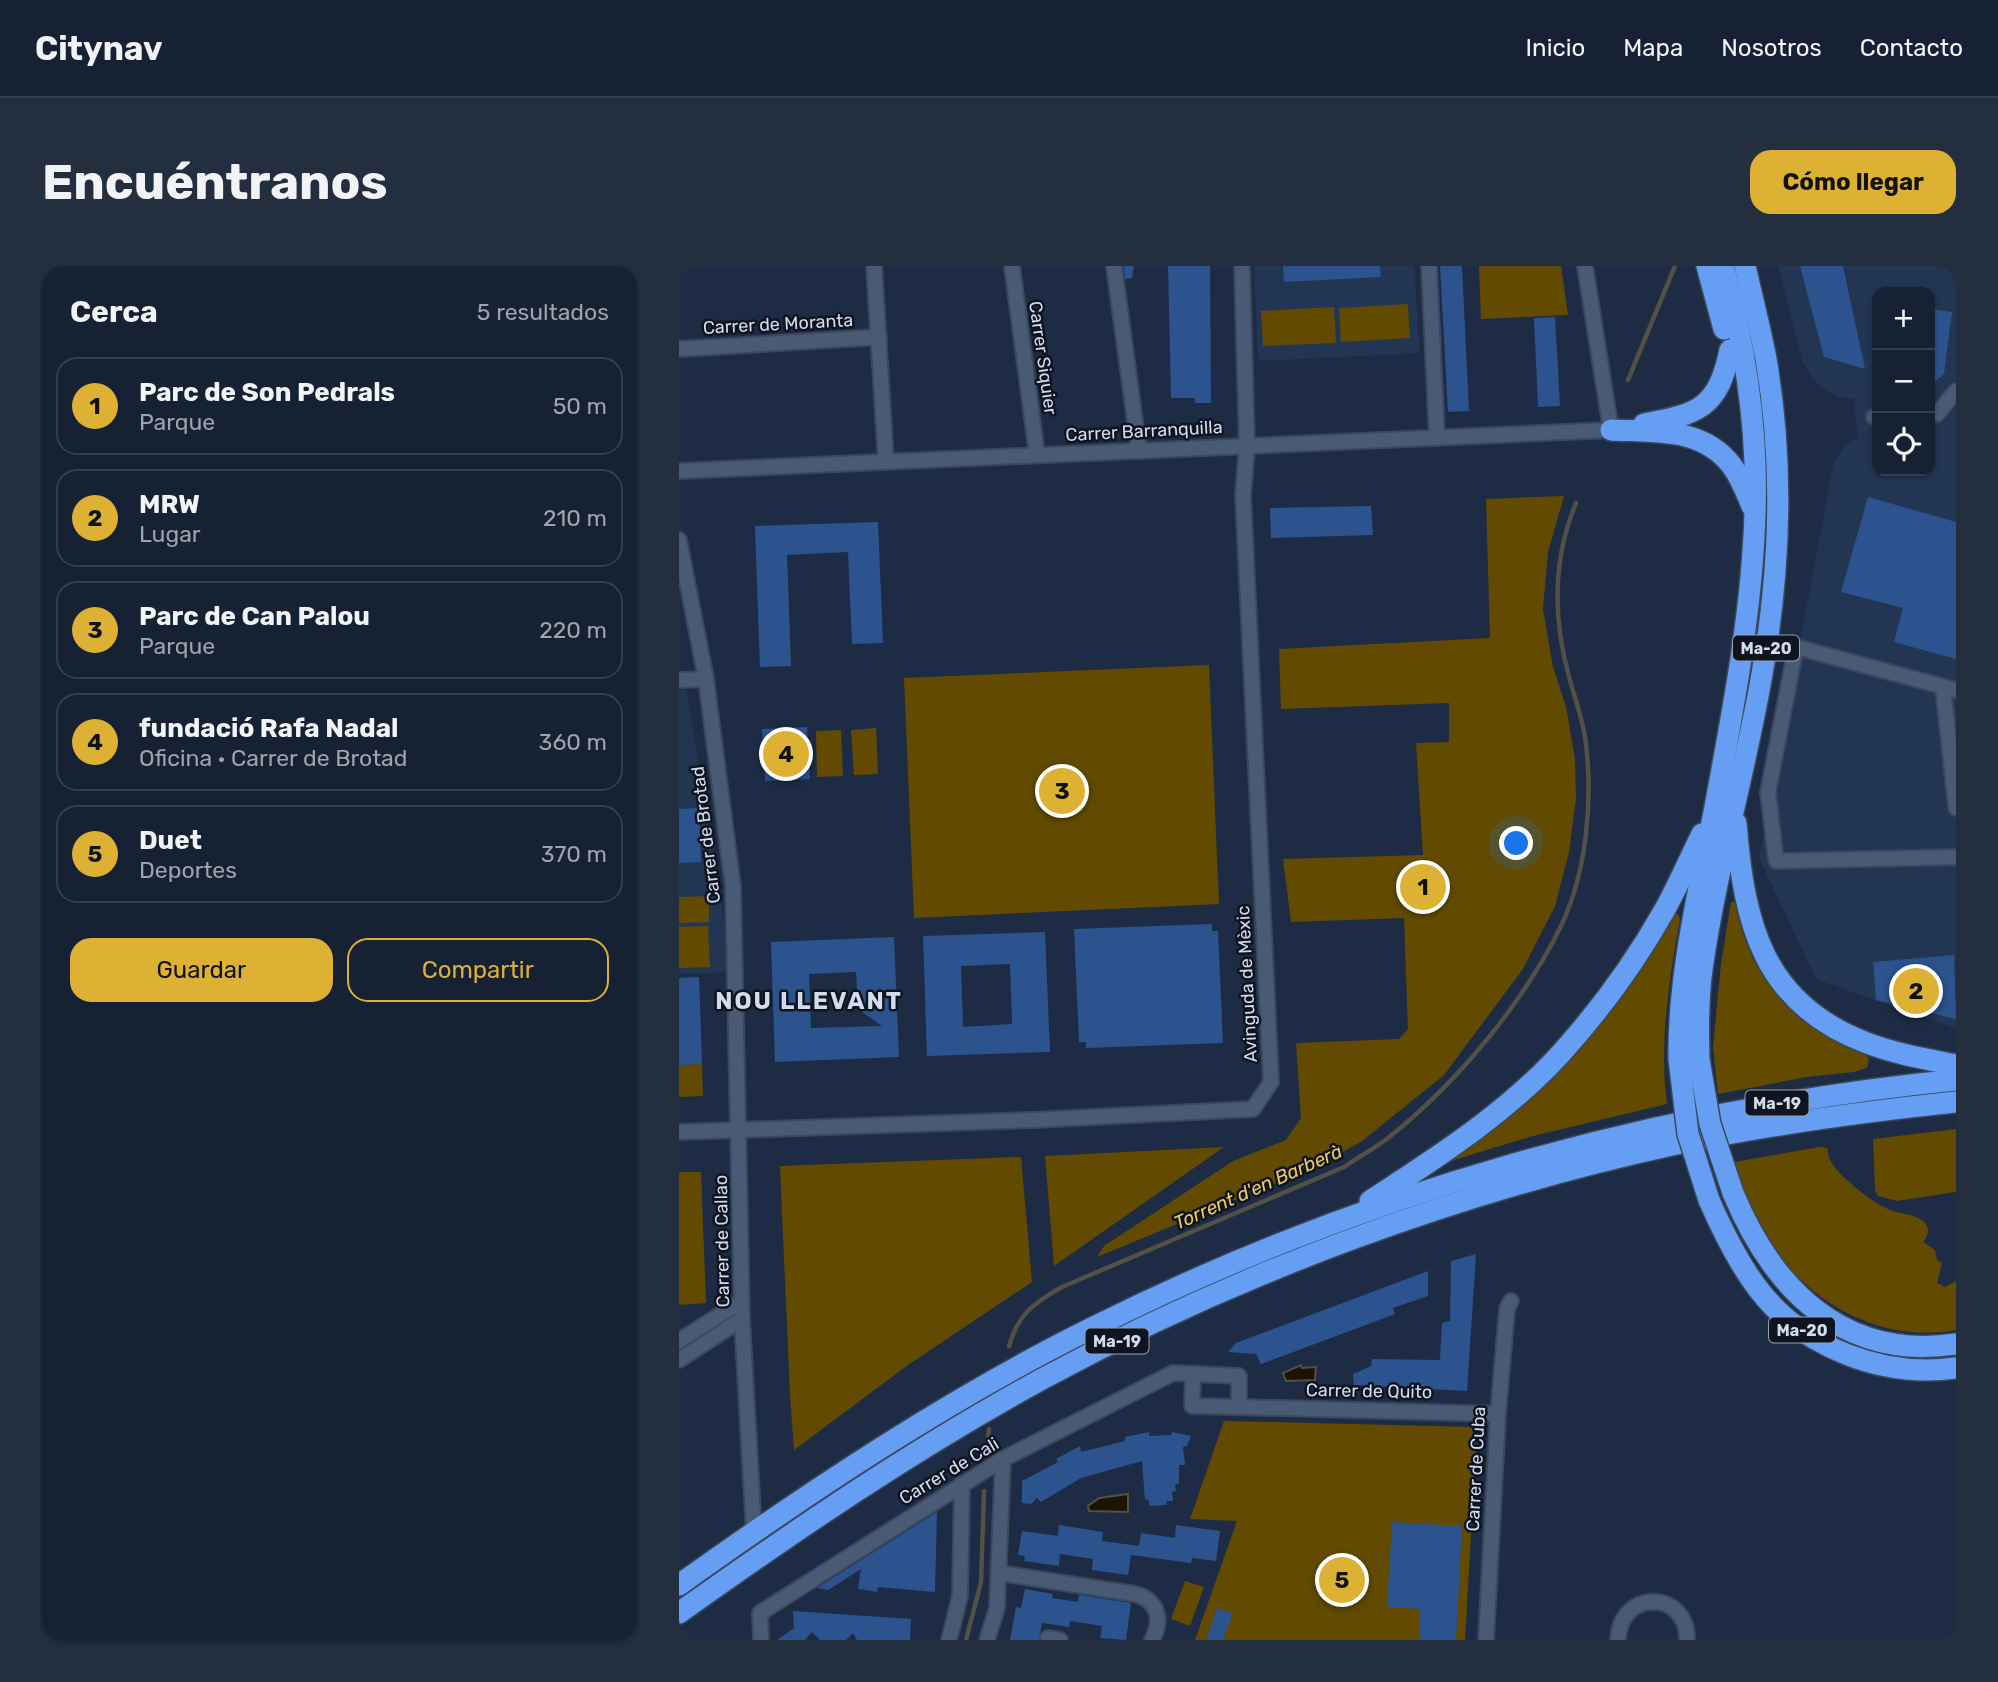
<!DOCTYPE html>
<html lang="es">
<head>
<meta charset="utf-8">
<style>
  :root { --surface:#162133; --page:#232e3f; --text:#f1f3f6; --muted:#9ea3ac; --line:#353e4e; --accent:#ddb133 }
  body { margin:0; font-family:Rubik,sans-serif; background:var(--page); color:var(--text) }
  .controls { position:absolute; right:21px; top:21px; display:grid; overflow:hidden; border-radius:14px; box-shadow:0 2px 5px #0004 }
  .controls button { width:63px; height:63px; display:grid; place-items:center; padding:0; border:0; border-bottom:2px solid var(--line); background:var(--surface); color:var(--text); font:35px sans-serif }
  .you { position:absolute; left:838px; top:578px; width:24px; height:24px; margin:-18px; border:5px solid #fff; border-radius:50%; background:#1a73e8; box-shadow:0 0 0 10px #1a73e833 }
  .badge { display:grid; place-items:center; width:46px; height:46px; border-radius:50%; background:var(--accent); color:#111; font-size:23px; font-weight:700 }
  .pin { position:absolute; translate:-50% -50%; border:4px solid #fff; box-shadow:0 2px 7px #0006 }
  .list { margin:0; padding:0; list-style:none }
  h2 { display:flex; justify-content:space-between; align-items:center; height:91px; margin:0; padding:0 28px; font-size:30px }
  h2 small { font-size:23px; font-weight:400; color:var(--muted) }
  .list li { display:grid; grid-template-columns:46px 1fr auto; gap:21px; align-items:center; box-sizing:border-box; height:98px; margin:0 14px 14px; padding:0 14px; border:2px solid var(--line); border-radius:21px }
  .list b { display:block; font-size:26px; white-space:nowrap }
  .list p { margin:0; font-size:23px; white-space:nowrap; color:var(--muted) }
  .list em { font-size:23px; font-style:normal; color:var(--muted) }
  .actions { display:flex; gap:14px; padding:21px 28px }
  .actions a { flex:1; padding:16px 0; border:2px solid var(--accent); border-radius:21px; text-align:center; font-size:24px; color:var(--accent) }
  .actions .main { background:var(--accent); color:#111 }
  .icon { flex:none; width:38px; height:38px; fill:none; stroke:currentColor; stroke-width:2; stroke-linecap:round; stroke-linejoin:round }
  .map { position:relative; flex:none; width:1277px; height:1374px; overflow:hidden; border-radius:21px }
  header { display:flex; align-items:center; gap:42px; box-sizing:border-box; height:98px; padding:0 35px; background:var(--surface); border-bottom:2px solid var(--line) }
  header strong { font-size:33px }
  nav { display:flex; gap:38px; margin-inline-start:auto; font-size:24px }
  .intro { display:flex; align-items:center; justify-content:space-between; box-sizing:border-box; height:168px; padding:0 42px }
  h1 { margin:0; font-size:49px }
  .button { padding:18px 32px; border-radius:21px; background:var(--accent); color:#111; font-size:24px; font-weight:700 }
  main { display:flex; gap:42px; padding:0 42px }
  aside { flex:1; background:var(--surface); border-radius:21px; box-shadow:0 2px 5px #0004 }
  .map>svg:first-child { display:block }
</style>
</head>
<body>
<header>
<strong>Citynav</strong>
<nav><a>Inicio</a><a>Mapa</a><a>Nosotros</a><a>Contacto</a></nav>
</header>
<div class="intro"><h1>Encuéntranos</h1><a class="button">Cómo llegar</a></div>
<main>
<aside>
<h2>Cerca<small>5 resultados</small></h2>
<ul class="list">
<li><span class="badge">1</span><div><b>Parc de Son Pedrals</b><p>Parque</p></div><em>50 m</em></li>
<li><span class="badge">2</span><div><b>MRW</b><p>Lugar</p></div><em>210 m</em></li>
<li><span class="badge">3</span><div><b>Parc de Can Palou</b><p>Parque</p></div><em>220 m</em></li>
<li><span class="badge">4</span><div><b>fundació Rafa Nadal</b><p>Oficina · Carrer de Brotad</p></div><em>360 m</em></li>
<li><span class="badge">5</span><div><b>Duet</b><p>Deportes</p></div><em>370 m</em></li>
</ul>
<div class="actions"><a class="main">Guardar</a><a>Compartir</a></div>
</aside>
<div class="map">
<svg width="1277" height="1374" viewBox="0 0 1277 1374">
  <rect width="100%" height="100%" fill="#1d2c44"/>
  <g fill="#223553" fill-rule="evenodd">
    <path d="M575,0H735L741,87L579,95Z"/>
    <path d="M1099,0H1277V763L1137,713L1080,592L1155,195L1167,178L1179,172L1175,133L1160,131L1147,124L1134,113L1124,96ZM1198,26H1251V205H1198Z"/>
    <path d="M7,423L36,598L52,706L0,708V424Z"/>
  </g>
  <g fill="#624b00">
    <path d="M800,0H882L889,49L802,53Z"/>
    <path d="M729,38L731,72L662,76L660,42Z"/>
    <path d="M655,41L657,77L584,80L582,45Z"/>
    <path d="M885,230L869,286L864,343L874,401L887,441L896,493L897,532L890,586L876,640L844,703L765,809L682,876L636,901L418,991L425,980L554,895L607,874L622,852L617,777L720,773L729,763L725,652L612,656L604,593L744,589L737,477L770,476V437L602,443L600,383L811,372L807,233Z"/>
    <path d="M530,399L540,638L235,652L225,412Z"/>
    <path d="M197,462L199,508L175,509L172,464Z"/>
    <path d="M162,464L164,510L138,511L137,465Z"/>
    <path d="M30,630V656L0,657V631Z"/>
    <path d="M1052,636H1056C1070,713 1114,760 1186,788L1190,793L1188,802L1175,806L1128,811L1039,828L1034,781L1042,698Z"/>
    <path d="M994,648H999L1001,653C990,714 980,776 988,838L854,870L765,897L783,882Z"/>
    <path d="M29,660L31,701L0,702V661Z"/>
    <path d="M23,798L24,830L0,831V799Z"/>
    <path d="M1277,863V926L1218,935L1199,930L1196,924L1194,873Z"/>
    <path d="M545,881L375,1000L366,890Z"/>
    <path d="M1141,881L1148,882C1149,885 1149,889 1150,892C1158,910 1196,939 1214,945C1224,948 1238,949 1245,956C1252,963 1249,970 1244,976L1256,984L1258,994L1263,997L1258,1017L1266,1021L1277,1015V1064C1183,1081 1100,1016 1066,931C1062,921 1059,907 1055,896Z"/>
    <path d="M342,891L353,1016L229,1099L115,1184L111,1129L101,900Z"/>
    <path d="M0,906H22L27,1037L0,1039Z"/>
    <path d="M545,1155L795,1161L798,1166L786,1374H516L558,1255L511,1253Z"/>
    <path d="M506,1315L525,1321L511,1360L492,1353Z"/>
  </g>
  <g fill="#1d1400" stroke="#535047" stroke-width="2">
    <path d="M622,1099L623,1102L637,1101L636,1114L607,1115L604,1107Z"/>
    <path d="M449,1228V1246L410,1245L409,1240L420,1232Z"/>
  </g>
  <g fill="none" stroke-linecap="round" stroke-linejoin="round">
    <g stroke="#535047" stroke-width="4.5">
      <path d="M949,114L996,0"/>
      <path d="M330,1080C339,1048 355,1037 383,1021L665,901C679,891 695,883 709,872C777,818 844,738 882,660C907,608 914,537 907,479C905,455 895,431 889,407C874,350 874,292 897,237"/>
      <path d="M307,1189L310,1163"/>
      <path d="M287,1374L302,1316L305,1225"/>
    </g>
  </g>
  <g fill="#2c538e" fill-rule="evenodd">
    <path d="M445,0H455L453,12L446,13Z"/>
    <path d="M489,0H531L532,137H516V132H492Z"/>
    <path d="M604,0H701L702,11L605,16Z"/>
    <path d="M761,0H783L790,145L769,146Z"/>
    <path d="M1121,0H1164L1186,103L1145,91Z"/>
    <path d="M1251,43L1273,46L1265,108L1251,120Z"/>
    <path d="M876,51L881,140L859,141L855,52Z"/>
    <path d="M1189,231L1277,256V393L1215,376L1224,342L1162,326Z"/>
    <path d="M692,240L694,269L592,272L591,242Z"/>
    <path d="M199,256L204,377L173,378L169,286L108,289L112,400L81,401L76,260Z"/>
    <path d="M128,461L131,513L86,515L83,463Z"/>
    <path d="M20,542L22,596L0,597V543Z"/>
    <path d="M533,658V665H539L544,777L407,782V776H400L395,663Z"/>
    <path d="M366,666L371,786L248,790L244,670ZM331,698L333,758L284,761L282,700Z"/>
    <path d="M215,671L220,791L96,796L92,676ZM177,706L179,743L203,760L132,762L130,708Z"/>
    <path d="M1275,689L1277,753L1197,734L1194,696Z"/>
    <path d="M20,711L23,798L0,799V712Z"/>
    <path d="M797,988L788,1125L675,1119L674,1108L692,1100L693,1093L761,1094L763,1057L771,1055L772,995Z"/>
    <path d="M749,1005V1030L714,1042L716,1048L582,1098L577,1088L549,1086L557,1077Z"/>
    <path d="M470,1166V1170L492,1169L493,1166L512,1170L508,1180L504,1181L506,1199H500V1218H496L497,1225L493,1226L494,1235H487L488,1239L471,1240L469,1233L466,1234L463,1195L402,1212L362,1236L358,1232L352,1238L343,1237V1215L379,1196L377,1193L401,1180L402,1186L446,1175V1171Z"/>
    <path d="M258,1246L256,1326L199,1321L198,1326L179,1323L182,1303L149,1324L138,1322Z"/>
    <path d="M713,1256L783,1260L777,1374H740L741,1343L708,1341Z"/>
    <path d="M380,1259L424,1266L423,1275L460,1280L462,1267L496,1272L497,1259L541,1265L537,1295L513,1292L512,1297L452,1289L449,1309L413,1304L414,1293L381,1288L380,1300L345,1295L346,1290L339,1289L343,1265L379,1270Z"/>
    <path d="M346,1323L374,1328L373,1332L399,1336L400,1329L452,1337L447,1374L421,1372L423,1360L391,1355L390,1361L363,1357L360,1374H331L337,1341L342,1342Z"/>
    <path d="M538,1342L554,1347L544,1374H527Z"/>
    <path d="M114,1345L232,1353L231,1374H178L174,1367L167,1374H141L133,1366L126,1374H98L115,1362Z"/>
  </g>
  <g fill="none" stroke-linecap="round" stroke-linejoin="round">
    <defs>
      <g id="minor">
        <path d="M195,0L207,196"/>
        <path d="M333,0L358,189"/>
        <path d="M435,0L460,185"/>
        <path d="M750,0L758,172"/>
        <path d="M0,83L200,71"/>
        <path d="M1258,148L1277,125"/>
        <path d="M1195,151H1198"/>
        <path d="M0,205L932,164L906,0"/>
        <path d="M0,274L27,413L54,621L63,1053L0,1094"/>
        <path d="M0,414L27,413"/>
        <path d="M1264,421L1277,542"/>
        <path d="M1277,424L1117,381L1089,526L1097,595L1277,591"/>
        <path d="M0,866L354,854L574,843L592,816L564,229L568,180L563,0"/>
        <path d="M63,1053L75,1267"/>
        <path d="M0,1075L63,1035"/>
        <path d="M560,1141L819,1148"/>
        <path d="M320,1307L456,1328C479,1334 484,1354 473,1374"/>
        <path d="M369,1372L381,1374"/>
        <path d="M82,1374L81,1347L324,1193L494,1107L560,1110V1141L513,1140L514,1110"/>
        <path d="M270,1374L281,1330L283,1218"/>
        <path d="M308,1374L318,1342L324,1193"/>
        <path d="M807,1374L819,1148L828,1043L832,1035"/>
        <path d="M939,1374C941,1322 1009,1324 1008,1374"/>
      </g>
      <g id="highway">
        <path d="M1028,0L1045,63"/>
        <path d="M965,158C1020,148 1039,142 1051,84"/>
        <path d="M932,164C975,166 1024,161 1053,200C1062,212 1067,226 1073,240"/>
        <path d="M1057,557C1065,658 1084,738 1188,777C1217,788 1247,793 1277,799"/>
        <path d="M1000,793C999,708 1020,625 1036,541C1054,444 1073,346 1076,247C1079,165 1066,79 1044,0"/>
        <path d="M1020,793C1019,763 1019,733 1023,703C1037,604 1066,507 1083,408C1101,305 1105,197 1087,93C1081,62 1073,31 1066,0"/>
        <path d="M1054,927C1094,1023 1164,1095 1277,1078"/>
        <path d="M1030,934C1044,966 1059,997 1080,1024C1125,1082 1204,1112 1277,1102"/>
        <path d="M691,935C762,889 837,841 892,776C927,736 959,691 985,645C999,620 1010,594 1023,568"/>
        <path d="M0,1319C130,1226 271,1132 415,1061C685,926 977,844 1277,814"/>
        <path d="M0,1347C118,1263 238,1181 365,1112C559,1007 778,926 993,879C1086,859 1182,846 1277,836"/>
      </g>
    </defs>
    <use href="#minor" stroke="#3b485c" stroke-width="18"/>
    <use href="#highway" stroke="#3b485c" stroke-width="24"/>
    <use href="#minor" stroke="#495a75" stroke-width="14"/>
    <use href="#highway" stroke="#669ef4" stroke-width="21"/>
    <defs>
      <g id="highway-bridge">
        <path d="M1000,793L1009,868L1030,934"/>
        <path d="M1020,793L1031,858L1054,927"/>
      </g>
    </defs>
    <use href="#highway-bridge" stroke="#3b485c" stroke-width="24" stroke-linecap="butt"/>
    <use href="#highway-bridge" stroke="#669ef4" stroke-width="21"/>
  </g>
  <g text-anchor="middle" dominant-baseline="central" stroke-width="5" stroke-linejoin="round" paint-order="stroke">
    <g fill="#0e1520" stroke="#97a0af" stroke-width="2">
      <rect x="1054" y="369.5" width="66" height="25" rx="5"/>
      <rect x="1066.5" y="824.5" width="63" height="25" rx="5"/>
      <rect x="1090" y="1051.5" width="66" height="25" rx="5"/>
      <rect x="406.5" y="1062.5" width="63" height="25" rx="5"/>
    </g>
    <g font-size="16" font-weight="bold" fill="#d2dcec">
      <text x="1087" y="382">Ma-20</text>
      <text x="1098" y="837">Ma-19</text>
      <text x="1123" y="1064">Ma-20</text>
      <text x="438" y="1075">Ma-19</text>
    </g>
    <g font-size="18" fill="#d2dcec" stroke="#0e1520">
      <text transform="translate(99 58) rotate(-3)">Carrer de Moranta</text>
      <text transform="translate(364 92) rotate(82)">Carrer Siquier</text>
      <text transform="translate(465 165) rotate(-3)">Carrer Barranquilla</text>
      <text transform="translate(27 569) rotate(-97)">Carrer de Brotad</text>
      <text transform="translate(568 718) rotate(-93)">Avinguda de Mèxic</text>
      <text transform="translate(43 975) rotate(-91)">Carrer de Callao</text>
      <text transform="translate(690 1125) rotate(1)">Carrer de Quito</text>
      <text transform="translate(797 1203) rotate(-87)">Carrer de Cuba</text>
      <text transform="translate(270 1205) rotate(-31)">Carrer de Cali</text>
    </g>
    <g font-size="19" font-style="italic" fill="#f4ca5a" stroke="#0e1520">
      <text transform="translate(579 921) rotate(-24)">Torrent d'en Barberà</text>
    </g>
    <g font-size="24" font-weight="bold" letter-spacing="2" fill="#d2dcec" stroke="#0e1520">
      <text x="130" y="735">NOU LLEVANT</text>
    </g>
  </g>
</svg>
<div class="controls">
<button>+</button>
<button>−</button>
<button><svg class="icon" aria-label="locate" viewBox="0 0 24 24"><circle cx="12" cy="12" r="6"/><path d="M12 2v4M12 18v4M2 12h4M18 12h4"/></svg></button>
</div>
<div class="you"></div>
<div class="pin badge" style="left:744px;top:621px">1</div>
<div class="pin badge" style="left:1237px;top:725px">2</div>
<div class="pin badge" style="left:383px;top:525px">3</div>
<div class="pin badge" style="left:107px;top:488px">4</div>
<div class="pin badge" style="left:663px;top:1314px">5</div>
</div>
</main>
</body>
</html>
